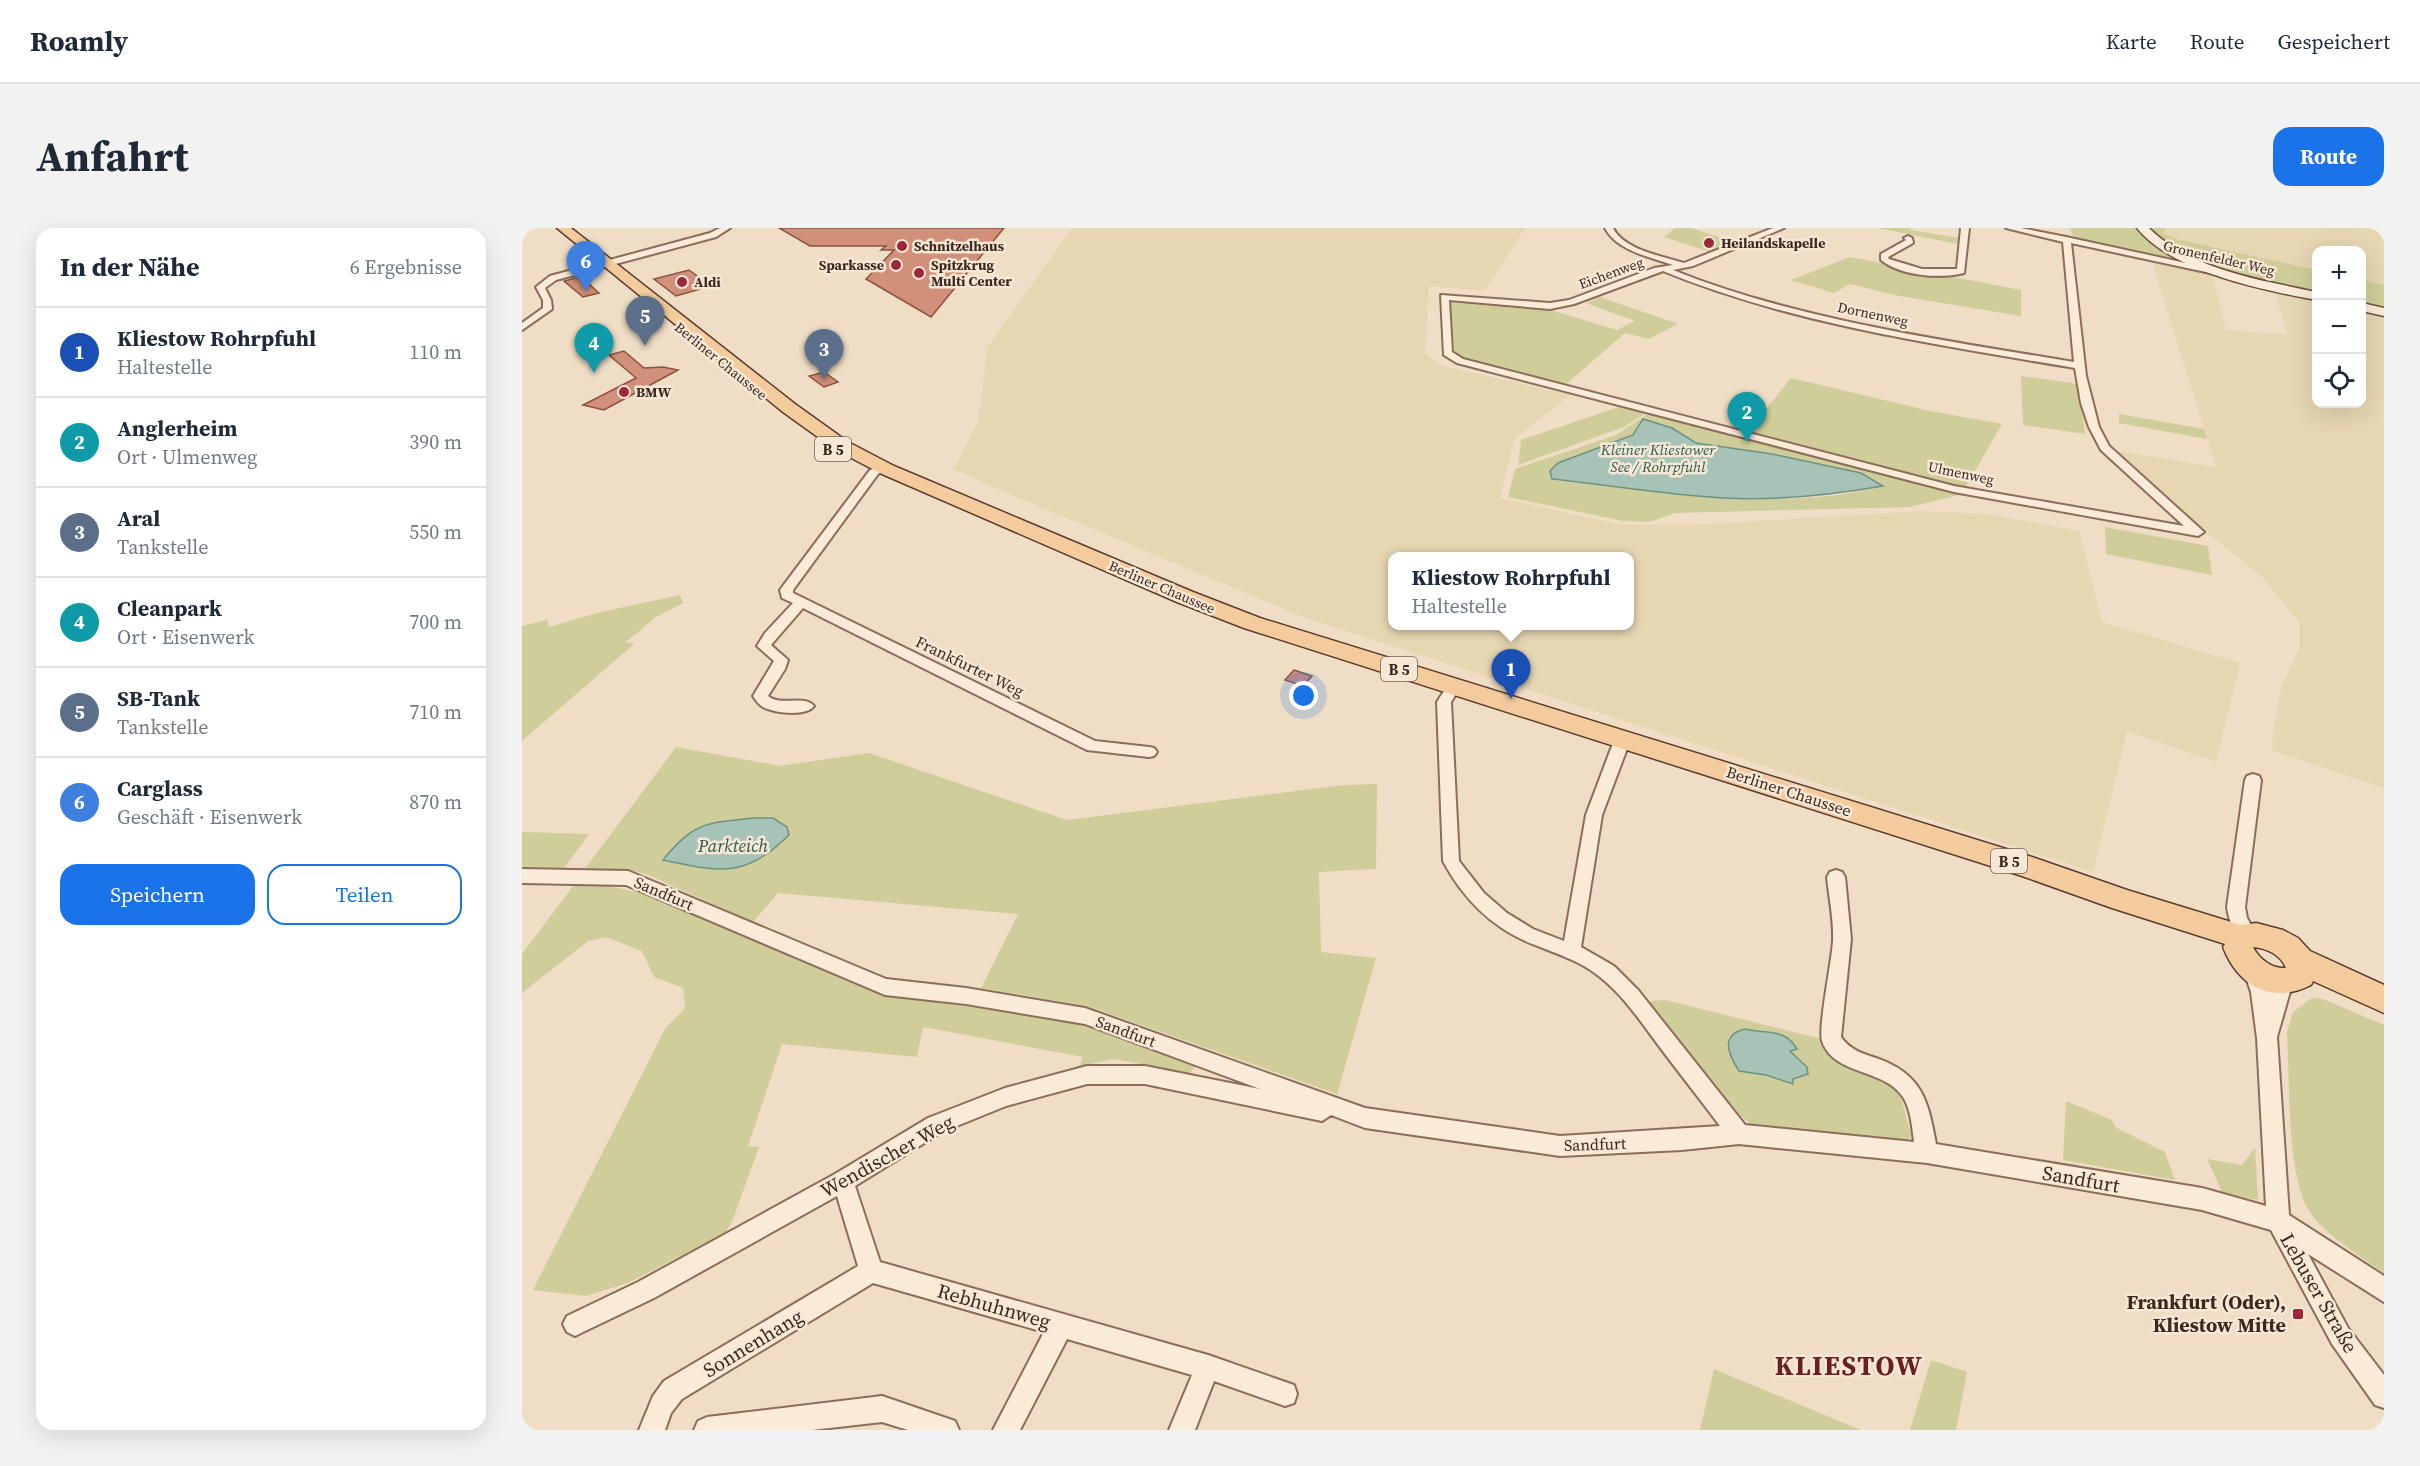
<!DOCTYPE html>
<html lang="de">
<head>
<meta charset="utf-8">
<style>
  :root { --surface:#fff; --page:#f2f2f3; --text:#1f2937; --muted:#747a83; --line:#e0e1e3; --accent:#1a73e8 }
  body { margin:0; font-family:"Source Serif 4",serif; background:var(--page); color:var(--text) }
  .controls { position:absolute; right:18px; top:18px; display:grid; overflow:hidden; border-radius:12px; box-shadow:0 6px 24px #0002 }
  .controls button { width:54px; height:54px; display:grid; place-items:center; padding:0; border:0; border-bottom:2px solid var(--line); background:var(--surface); color:var(--text); font:30px sans-serif }
  .you { position:absolute; left:782px; top:468px; width:21px; height:21px; margin:-15px; border:4px solid #fff; border-radius:50%; background:#1a73e8; box-shadow:0 0 0 9px #1a73e833 }
  .badge { display:grid; place-items:center; width:39px; height:39px; border-radius:50%; background:var(--accent); color:#fff; font-size:20px; font-weight:700 }
  .pin { position:absolute; translate:-50% -50px; filter:drop-shadow(0 2px 3px #0008) }
  .pin::after { content:''; position:absolute; top:32px; width:21px; height:18px; background:inherit; clip-path:polygon(0 0,100% 0,50% 100%) }
  .popup { position:absolute; left:866px; top:324px; width:246px; height:78px; box-sizing:border-box; display:grid; place-content:center; border-radius:12px; background:var(--surface); filter:drop-shadow(0 2px 4px #0005); font-size:20px; white-space:nowrap; color:var(--muted) }
  .popup b { font-size:22px; color:var(--text) }
  .popup::after { content:''; position:absolute; left:50%; top:100%; margin-left:-12px; border:12px solid transparent; border-top-color:var(--surface) }
  .list { margin:0; padding:0; list-style:none }
  h2 { display:flex; justify-content:space-between; align-items:center; height:78px; margin:0; padding:0 24px; font-size:26px }
  h2 small { font-size:20px; font-weight:400; color:var(--muted) }
  .list li { display:grid; grid-template-columns:39px 1fr auto; gap:18px; align-items:center; box-sizing:border-box; height:90px; padding:0 24px; border-top:2px solid var(--line) }
  .list b { display:block; font-size:22px; white-space:nowrap }
  .list p { margin:0; font-size:20px; white-space:nowrap; color:var(--muted) }
  .list em { font-size:20px; font-style:normal; color:var(--muted) }
  .actions { display:flex; gap:12px; padding:18px 24px }
  .actions a { flex:1; padding:14px 0; border:2px solid var(--accent); border-radius:18px; text-align:center; font-size:21px; color:var(--accent) }
  .actions .main { background:var(--accent); color:#fff }
  .icon { flex:none; width:33px; height:33px; fill:none; stroke:currentColor; stroke-width:2; stroke-linecap:round; stroke-linejoin:round }
  .map { position:relative; flex:none; width:1862px; height:1202px; overflow:hidden; border-radius:18px }
  header { display:flex; align-items:center; gap:36px; box-sizing:border-box; height:84px; padding:0 30px; background:var(--surface); border-bottom:2px solid var(--line) }
  header strong { font-size:28px }
  nav { display:flex; gap:33px; margin-inline-start:auto; font-size:21px }
  .intro { display:flex; align-items:center; justify-content:space-between; box-sizing:border-box; height:144px; padding:0 36px }
  h1 { margin:0; font-size:42px }
  .button { padding:15px 27px; border-radius:18px; background:var(--accent); color:#fff; font-size:21px; font-weight:700 }
  main { display:flex; gap:36px; padding:0 36px }
  aside { flex:1; background:var(--surface); border-radius:18px; box-shadow:0 6px 24px #0002 }
  .map>svg:first-child { display:block }
</style>
</head>
<body>
<header>
<strong>Roamly</strong>
<nav><a>Karte</a><a>Route</a><a>Gespeichert</a></nav>
</header>
<div class="intro"><h1>Anfahrt</h1><a class="button">Route</a></div>
<main>
<aside>
<h2>In der Nähe<small>6 Ergebnisse</small></h2>
<ul class="list">
<li><span class="badge" style="background:#1a4fb4">1</span><div><b>Kliestow Rohrpfuhl</b><p>Haltestelle</p></div><em>110 m</em></li>
<li><span class="badge" style="background:#0f9aa8">2</span><div><b>Anglerheim</b><p>Ort · Ulmenweg</p></div><em>390 m</em></li>
<li><span class="badge" style="background:#5c6f8a">3</span><div><b>Aral</b><p>Tankstelle</p></div><em>550 m</em></li>
<li><span class="badge" style="background:#0f9aa8">4</span><div><b>Cleanpark</b><p>Ort · Eisenwerk</p></div><em>700 m</em></li>
<li><span class="badge" style="background:#5c6f8a">5</span><div><b>SB-Tank</b><p>Tankstelle</p></div><em>710 m</em></li>
<li><span class="badge" style="background:#3f7fe0">6</span><div><b>Carglass</b><p>Geschäft · Eisenwerk</p></div><em>870 m</em></li>
</ul>
<div class="actions"><a class="main">Speichern</a><a>Teilen</a></div>
</aside>
<div class="map">
<svg width="1862" height="1202" viewBox="0 0 1862 1202">
  <rect width="100%" height="100%" fill="#f0ddc5"/>
  <g fill="#e6d6b2" fill-rule="evenodd">
    <path d="M550,0H1003L962,63L907,58L903,125L917,137L1048,167L992,211L978,270L1100,297L1189,296L1399,283L1465,286L1557,303L1580,394L1718,435L1694,534L1605,503L1571,644L784,390L466,257L432,241L457,191L465,120ZM1108,328V398H870V328Z"/>
    <path d="M1644,0H1862V57L1840,52V22H1794V42L1654,11L1644,8L1642,6Z"/>
    <path d="M1630,33L1690,47L1704,102L1766,107L1752,61L1794,71V176H1840V82L1862,87V560L1749,522L1759,459L1777,421V394L1740,349L1686,305L1596,223L1694,239Z"/>
  </g>
  <g fill="#cfcd99" fill-rule="evenodd">
    <path d="M1153,0H1169L1213,14L1188,24L1142,9Z"/>
    <path d="M1356,0H1389L1388,2L1437,10L1435,16Z"/>
    <path d="M1548,0H1615L1622,10L1657,31L1649,32L1552,9Z"/>
    <path d="M1630,0H1644L1642,5L1654,11L1794,42V65C1757,56 1648,34 1630,0Z"/>
    <path d="M1328,29L1499,62V88L1372,67L1328,56L1312,65L1269,52Z"/>
    <path d="M1840,52L1862,57V81L1840,75Z"/>
    <path d="M1078,69L1156,96L1127,111L1103,105L1043,157L940,131L933,127L927,71L1028,82L1095,102L1113,93L1064,75Z"/>
    <path d="M1499,148L1557,156L1563,206L1501,197Z"/>
    <path d="M1269,150L1408,183L1480,196L1443,260L1226,204Z"/>
    <path d="M1100,178L1124,185L1102,199L996,237L999,212Z"/>
    <path d="M1127,185L1440,266L1388,279L1153,285L1128,294L1101,293L986,269L993,241L1094,207ZM1150,200L1174,215L1250,226L1339,245L1360,258C1281,279 1196,270 1116,261C1087,257 1058,256 1030,251L1028,243L1036,235L1050,229L1112,207Z"/>
    <path d="M1597,186L1682,201L1685,211L1597,195Z"/>
    <path d="M1583,299L1686,318L1690,347L1584,326Z"/>
    <path d="M158,367L161,375L134,389L104,414L112,416L0,513V398L25,392L27,399L79,384Z"/>
    <path d="M154,519L258,538L347,525L545,592L822,557L855,556L854,641L797,644L799,724L854,730L815,866L565,778L459,760L496,686L256,665L231,694L124,646L104,642H62ZM231,590H251L141,632C171,594 185,595 231,590Z"/>
    <path d="M0,604L67,606L37,647L0,645Z"/>
    <path d="M52,657H81L119,665L357,766L560,795L676,835L668,845L592,831L557,838L561,829L401,799L395,829L260,816L226,918L237,919L210,994L203,1005L106,1055L64,1068L11,1062L143,801L163,780L161,760L132,749L120,723L84,709L66,713L0,765V726Z"/>
    <path d="M1790,770L1801,771L1862,797V1045C1841,1030 1802,1006 1788,984C1764,946 1768,851 1765,804L1771,784Z"/>
    <path d="M1143,772L1299,811L1302,822L1310,831L1362,852L1378,865L1389,908L1386,912H1375L1233,899L1211,882L1127,776L1129,773Z"/>
    <path d="M1544,873L1590,892L1593,899L1643,924L1653,952L1541,932Z"/>
    <path d="M1733,920L1736,972L1701,966L1685,931L1720,937Z"/>
    <path d="M1409,1132L1445,1144L1434,1202H1388Z"/>
    <path d="M1192,1141L1339,1202H1340H1178Z"/>
  </g>
  <g fill="#a7c3b7" stroke="#6d9283" stroke-width="1.5">
    <path d="M1121,191L1150,200L1174,215L1250,226L1339,245L1361,258C1309,267 1255,273 1202,270C1145,267 1087,257 1030,251L1028,243L1036,235L1111,207Z"/>
    <path d="M231,590H251L265,599L267,607C222,651 198,644 141,632C171,594 185,595 231,590Z"/>
    <path d="M1223,801C1244,806 1263,800 1275,821L1268,823L1285,839L1286,846L1271,851V856L1244,847L1217,843C1206,826 1198,807 1223,801Z"/>
  </g>
  <g fill="#d0907a" stroke="#8c523f" stroke-width="1.5">
    <path d="M257,0H482L409,89L344,51L372,22H359L364,18H288Z"/>
    <path d="M167,42L189,58L154,68L132,51Z"/>
    <path d="M58,49L67,56L77,65L61,69L42,53Z"/>
    <path d="M102,123L122,140L141,139L156,142L82,182L61,177L114,150L87,127Z"/>
    <path d="M302,144L316,154L302,159L287,148Z"/>
    <path d="M772,442L790,448L781,458L763,452Z"/>
  </g>
  <g fill="none" stroke-linecap="round" stroke-linejoin="round">
    <defs>
      <g id="minor">
        <path d="M198,0H208L194,9L34,52L23,60L29,72L30,81L0,102V95L21,80V72L14,59L28,48L188,5Z"/>
        <path d="M1083,0H1091C1102,22 1140,28 1162,35L1251,0H1262L1171,38L1151,42C1275,92 1421,112 1552,134L1541,14L1484,0H1499L1544,9L1696,42V46H1693L1549,15L1564,148L1577,199L1587,218L1682,304L1676,308L1432,264L935,135L922,127L919,67L1028,75L1047,72L1132,40L1151,37C1128,29 1095,23 1083,0ZM1141,43C1270,96 1416,117 1553,140L1559,175L1567,199L1579,222L1662,298L1432,258L941,131L930,124L927,72L1028,81L1052,76Z"/>
        <path d="M1439,0H1447L1442,45C1418,51 1378,48 1359,32V26L1384,12L1382,10L1386,8L1390,10L1391,15L1366,29L1367,31L1400,41H1435Z"/>
        <path d="M361,237L367,240L356,246L271,362V365L573,513L627,519L632,520L635,524L632,528L627,529L565,522L281,380L249,417L266,432L263,441L246,468C259,479 282,466 292,478C284,489 252,485 241,479C236,476 234,472 231,468L252,433L235,418L243,405L271,375L260,370L258,362L348,242Z"/>
        <path d="M932,453L939,458L929,474L937,633L962,665L985,685L1011,701L1042,713L1064,587L1093,510L1096,506H1106L1109,510L1080,587L1059,719L1092,738L1116,762L1223,897L1392,914C1390,899 1389,882 1381,869C1362,840 1312,848 1300,813C1296,800 1310,732 1311,713C1312,692 1307,670 1305,649L1308,644L1314,642L1320,644L1323,649L1329,711L1319,809C1328,822 1341,826 1354,830C1400,846 1406,872 1414,916L1680,960L1744,978L1735,810L1729,764L1721,741L1723,736L1730,733L1737,736L1747,764L1755,747L1762,745L1769,747L1771,753L1755,809L1767,987L1862,1048V1074L1786,1026L1826,1100L1862,1147V1180L1853,1177L1810,1116L1749,1002L1680,982L1405,935L1217,916L1160,922L1038,928L843,900L809,887L800,893L623,856H565L484,878L420,904L333,958L358,1034L686,1127L772,1157L775,1166L772,1175L763,1178L692,1153L673,1202H647L670,1147L545,1111L498,1202H471L522,1104L351,1055L160,1171L149,1185L143,1202H117L131,1168L142,1153L336,1038L315,968L132,1070L61,1104L53,1108L45,1104L41,1096L45,1088L116,1054L313,946L406,890L483,860L565,838H623L738,861L563,796L444,776L363,767L104,657L0,655V641L106,643L364,751L444,760L563,780L843,880L1038,908L1198,898C1178,871 1157,845 1137,818C1119,794 1102,768 1078,749C1059,733 1035,726 1013,717C971,701 942,672 921,633L915,474L927,455Z"/>
        <path d="M1731,546L1737,548L1739,552L1723,679L1725,690L1735,707L1732,712C1714,718 1707,693 1705,679L1723,552L1725,548Z"/>
        <path d="M360,1168L433,1193L437,1202H386L360,1194L290,1202H172L176,1193L185,1189Z"/>
      </g>
      <g id="secondary">
        <path d="M1615,0H1627C1669,42 1739,52 1794,64V72C1741,62 1650,44 1615,0Z"/>
        <path d="M1840,75L1862,80V88L1840,83Z"/>
      </g>
      <path id="primary" d="M35,0H49L273,176L326,214L372,238L671,364L738,390L1510,629L1605,662L1719,697L1734,695L1761,702L1776,710L1788,723L1862,757V785L1791,753L1789,757C1750,777 1716,758 1701,719L1703,716L1590,680L1500,648L722,400L655,374L360,246L314,222L261,184ZM1731,719C1745,720 1759,727 1764,740C1750,741 1737,731 1731,719Z"/>
    </defs>
    <use href="#minor" stroke="#8c6d5a" stroke-width="4"/>
    <use href="#secondary" stroke="#6e4e3d" stroke-width="3"/>
    <use href="#primary" stroke="#5a3c2f" stroke-width="3"/>
    <use href="#minor" fill="#faebd9" fill-rule="evenodd"/>
    <use href="#secondary" fill="#faebd9" fill-rule="evenodd"/>
    <use href="#primary" fill="#f4cb9d" fill-rule="evenodd"/>
  </g>
  <g fill="#9e283b" stroke="#f7e8d5" stroke-width="2">
    <circle cx="1187" cy="15" r="6"/>
    <circle cx="380" cy="18" r="6"/>
    <circle cx="374" cy="37" r="6"/>
    <circle cx="397" cy="45" r="6"/>
    <circle cx="160" cy="54" r="6"/>
    <circle cx="102" cy="164" r="6"/>
    <rect x="1770" y="1080" width="12" height="12" rx="3"/>
  </g>
  <g text-anchor="middle" dominant-baseline="central" stroke-width="5" stroke-linejoin="round" paint-order="stroke">
    <g font-size="14" font-weight="bold" fill="#3c281f" stroke="#f7e8d5" text-anchor="start">
      <text x="1199" y="15">Heilandskapelle</text>
      <text x="392" y="18">Schnitzelhaus</text>
      <text x="362" y="37" text-anchor="end">Sparkasse</text>
      <text x="409" y="37">Spitzkrug<tspan x="409" dy="16">Multi Center</tspan></text>
      <text x="172" y="54">Aldi</text>
      <text x="114" y="164">BMW</text>
    </g>
    <g font-size="14" fill="#3c281f" stroke="#f7e8d5">
      <text transform="translate(1697 30) rotate(13)">Gronenfelder Weg</text>
      <text transform="translate(1089 45) rotate(-20)">Eichenweg</text>
      <text transform="translate(1351 86) rotate(12)">Dornenweg</text>
      <text transform="translate(199 133) rotate(39)">Berliner Chaussee</text>
      <text transform="translate(1439 245) rotate(12)">Ulmenweg</text>
      <text transform="translate(640 359) rotate(23)">Berliner Chaussee</text>
    </g>
    <g fill="#f7e8d5" stroke="#746256" stroke-width="1.5">
      <rect x="293" y="209" width="36" height="24" rx="4.5"/>
      <rect x="859" y="429" width="36" height="24" rx="4.5"/>
      <rect x="1469" y="621" width="36" height="24" rx="4.5"/>
    </g>
    <g font-size="15" font-weight="bold" fill="#3c281f">
      <text x="311" y="221">B 5</text>
      <text x="877" y="441">B 5</text>
      <text x="1487" y="633">B 5</text>
    </g>
    <g font-size="15" font-style="italic" fill="#2d5c52" stroke="#f7e8d5">
      <text x="1136" y="221">Kleiner Kliestower<tspan x="1136" dy="17">See / Rohrpfuhl</tspan></text>
    </g>
    <g font-size="16" fill="#3c281f" stroke="#f7e8d5">
      <text transform="translate(448 438) rotate(26)">Frankfurter Weg</text>
      <text transform="translate(1267 563) rotate(18)">Berliner Chaussee</text>
      <text transform="translate(142 665) rotate(23)">Sandfurt</text>
      <text transform="translate(604 803) rotate(20)">Sandfurt</text>
      <text transform="translate(1073 916) rotate(-2)">Sandfurt</text>
    </g>
    <g font-size="18" font-style="italic" fill="#2d5c52" stroke="#f7e8d5">
      <text x="211" y="617">Parkteich</text>
    </g>
    <g font-size="20" fill="#3c281f" stroke="#f7e8d5">
      <text transform="translate(365 928) rotate(-29)">Wendischer Weg</text>
      <text transform="translate(1559 951) rotate(10)">Sandfurt</text>
      <text transform="translate(1797 1065) rotate(60)">Lebuser Straße</text>
      <text transform="translate(472 1078) rotate(16)">Rebhuhnweg</text>
      <text transform="translate(231 1115) rotate(-31)">Sonnenhang</text>
    </g>
    <g font-size="20" font-weight="bold" fill="#3c281f" stroke="#f7e8d5" text-anchor="end">
      <text x="1764" y="1074">Frankfurt (Oder),<tspan x="1764" dy="23">Kliestow Mitte</tspan></text>
    </g>
    <g font-size="27" font-weight="bold" letter-spacing="1.5" fill="#6a211c" stroke="#f7e8d5">
      <text x="1327" y="1137">KLIESTOW</text>
    </g>
  </g>
</svg>
<div class="controls">
<button>+</button>
<button>−</button>
<button><svg class="icon" aria-label="locate" viewBox="0 0 24 24"><circle cx="12" cy="12" r="6"/><path d="M12 2v4M12 18v4M2 12h4M18 12h4"/></svg></button>
</div>
<div class="you"></div>
<div class="pin badge" style="left:989px;top:471px;background:#1a4fb4">1</div>
<div class="popup"><b>Kliestow Rohrpfuhl</b>Haltestelle</div>
<div class="pin badge" style="left:1225px;top:214px;background:#0f9aa8">2</div>
<div class="pin badge" style="left:302px;top:151px;background:#5c6f8a">3</div>
<div class="pin badge" style="left:72px;top:145px;background:#0f9aa8">4</div>
<div class="pin badge" style="left:123px;top:118px;background:#5c6f8a">5</div>
<div class="pin badge" style="left:64px;top:63px;background:#3f7fe0">6</div>
</div>
</main>
</body>
</html>
